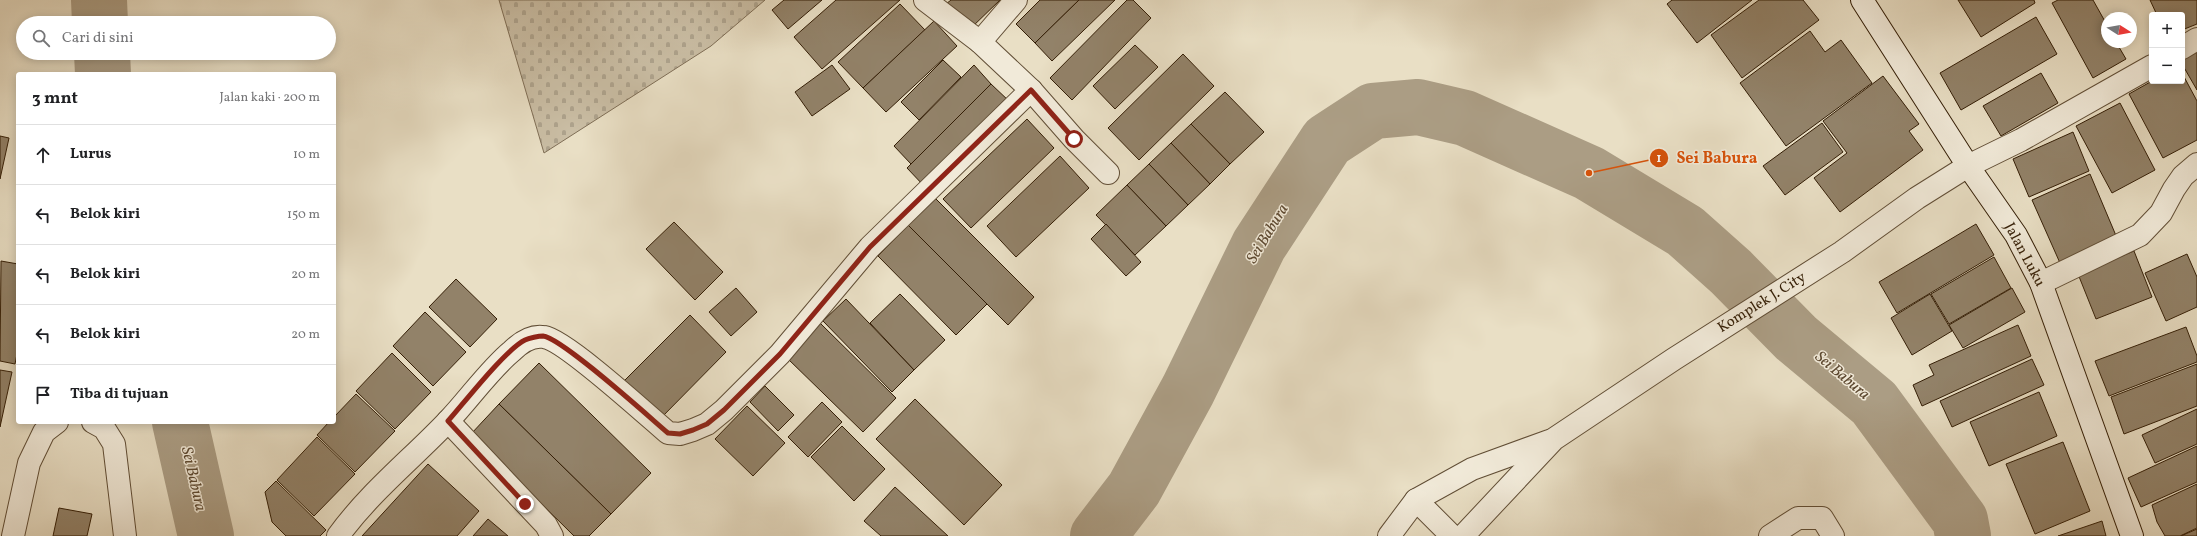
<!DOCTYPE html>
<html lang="id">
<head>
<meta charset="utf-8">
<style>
  :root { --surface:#fff; --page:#f6f6f6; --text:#202124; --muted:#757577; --line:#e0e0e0 }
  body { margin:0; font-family:Vollkorn,serif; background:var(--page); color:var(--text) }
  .controls { position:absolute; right:12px; top:12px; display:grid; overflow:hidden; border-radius:4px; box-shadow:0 2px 10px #0003 }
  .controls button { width:36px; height:36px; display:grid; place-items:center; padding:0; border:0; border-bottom:1px solid var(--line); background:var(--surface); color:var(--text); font:20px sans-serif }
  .compass { position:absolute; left:2101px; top:12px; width:36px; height:36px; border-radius:50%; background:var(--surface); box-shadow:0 2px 10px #0003; rotate:101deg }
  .stop { position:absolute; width:12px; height:12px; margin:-9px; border:3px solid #8f2418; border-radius:50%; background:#fff }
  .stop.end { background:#8f2418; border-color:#fff; box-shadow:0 1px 4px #0008 }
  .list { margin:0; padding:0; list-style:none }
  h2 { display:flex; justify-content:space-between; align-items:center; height:52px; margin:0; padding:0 16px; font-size:17px }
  h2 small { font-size:13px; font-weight:400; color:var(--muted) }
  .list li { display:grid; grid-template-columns:26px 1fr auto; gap:12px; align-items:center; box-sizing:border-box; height:60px; padding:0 16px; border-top:1px solid var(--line) }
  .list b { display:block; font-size:15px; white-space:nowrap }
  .list em { font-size:13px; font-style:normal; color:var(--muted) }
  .icon { flex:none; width:22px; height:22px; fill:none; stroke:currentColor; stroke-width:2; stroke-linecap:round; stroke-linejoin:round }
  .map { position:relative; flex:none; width:2197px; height:536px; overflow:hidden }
  .search { position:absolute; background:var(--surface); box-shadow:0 2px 10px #0003; left:16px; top:16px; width:320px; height:44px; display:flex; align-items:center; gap:10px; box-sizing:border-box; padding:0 14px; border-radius:22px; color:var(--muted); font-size:15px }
  .panel { position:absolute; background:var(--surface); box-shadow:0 2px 10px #0003; left:16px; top:72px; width:320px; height:352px; border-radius:4px }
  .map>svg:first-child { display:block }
</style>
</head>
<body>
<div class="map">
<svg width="2197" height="536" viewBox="0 0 2197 536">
  <defs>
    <pattern id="cemetery-stones" width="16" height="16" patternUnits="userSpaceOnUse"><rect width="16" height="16" fill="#cabea5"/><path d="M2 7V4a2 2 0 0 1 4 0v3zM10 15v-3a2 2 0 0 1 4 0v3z" fill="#aea38d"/></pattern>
  </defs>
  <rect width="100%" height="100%" fill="#e9dfc5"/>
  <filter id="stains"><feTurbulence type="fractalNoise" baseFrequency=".005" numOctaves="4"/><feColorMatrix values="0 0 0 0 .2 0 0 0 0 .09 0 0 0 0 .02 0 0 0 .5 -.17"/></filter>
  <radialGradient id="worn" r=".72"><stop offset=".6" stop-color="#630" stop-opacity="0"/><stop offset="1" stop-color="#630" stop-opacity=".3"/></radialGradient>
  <path fill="url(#cemetery-stones)" stroke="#7f6e56" d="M499,0H765L711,46L544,153Z"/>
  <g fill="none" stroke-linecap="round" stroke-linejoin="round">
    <g stroke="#ab9d84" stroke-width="56">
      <path d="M99,0L100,23"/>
      <path d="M102,53L103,74"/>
      <path d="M180,422L206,536"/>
      <path d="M1098,536L1134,489L1188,390L1259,245L1327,141L1373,111L1418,107L1465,118L1589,173L1685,231L1731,272L1796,338L1874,403L1960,520L1963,536"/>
    </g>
  </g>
  <g fill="#928269" stroke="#341e06">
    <path d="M784,0H822L788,29L772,10Z"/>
    <path d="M836,0H900L822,69L794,37Z"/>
    <path d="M951,0H1000L970,29L946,4Z"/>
    <path d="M1040,0H1079L1035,43L1016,24Z"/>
    <path d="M1079,0H1115L1052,61L1035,43Z"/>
    <path d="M1127,0H1133L1151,18L1072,100L1050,78Z"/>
    <path d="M1672,0H1752L1697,43L1667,4Z"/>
    <path d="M1759,0H1803L1819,20L1742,78L1711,35Z"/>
    <path d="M1958,0H2034L2035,3L1981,37Z"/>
    <path d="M2058,0H2093L2107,25V42H2116L2126,59L2093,78L2052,3Z"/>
    <path d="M2150,0H2197V24L2182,30V15H2157Z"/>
    <path d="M900,4L925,30L863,88L838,62Z"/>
    <path d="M2036,17L2057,54L1961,110L1940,73Z"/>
    <path d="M934,21L957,46L886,112L863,88Z"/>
    <path d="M1810,31L1825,52L1841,40L1872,83L1786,146L1740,83Z"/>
    <path d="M1135,45L1158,67L1115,109L1093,86Z"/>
    <path d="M2197,47V90L2182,64V56Z"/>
    <path d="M1183,54L1214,86L1139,160L1108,128Z"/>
    <path d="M943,60L961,77L919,120L901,102Z"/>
    <path d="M832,65L850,89L812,116L795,92Z"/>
    <path d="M974,65L991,84L911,164L894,146Z"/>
    <path d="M2041,73L2058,103L2001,136L1983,106Z"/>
    <path d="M2182,73L2197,101V140L2163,158L2129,94L2152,81H2182Z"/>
    <path d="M1883,76L1919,124L1909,131L1923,150L1840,212L1814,178L1847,153L1823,121Z"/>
    <path d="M991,84L1010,102L925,187L907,168Z"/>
    <path d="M1225,92L1264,132L1230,164L1191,124Z"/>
    <path d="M2120,103L2155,170L2112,193L2076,126Z"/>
    <path d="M1027,119L1054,148L971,228L943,199Z"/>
    <path d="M1822,123L1843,152L1785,195L1763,166Z"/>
    <path d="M1191,124L1230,164L1210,184L1171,143Z"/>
    <path d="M2073,132L2089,171L2029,197L2013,159Z"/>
    <path d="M0,136L9,138L0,179Z"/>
    <path d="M1171,143L1210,184L1188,205L1149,164Z"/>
    <path d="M1060,156L1089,188L1016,257L987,226Z"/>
    <path d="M1149,164L1188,205L1166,226L1127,185Z"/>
    <path d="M2090,174L2117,238L2060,263L2032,200Z"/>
    <path d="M1127,185L1166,226L1135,255L1096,215Z"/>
    <path d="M935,198L1034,297L1008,325L908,225Z"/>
    <path d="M674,222L723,272L695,300L646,249Z"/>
    <path d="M1106,224L1141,262L1126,276L1091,239Z"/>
    <path d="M1976,224L1994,255L1897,313L1879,282Z"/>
    <path d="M908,225L987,304L956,335L878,256Z"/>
    <path d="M2134,251L2152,297L2096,319L2078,274Z"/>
    <path d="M2187,254L2197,277V307L2166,321L2145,273Z"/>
    <path d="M1994,257L2011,288L1949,324L1931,294Z"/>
    <path d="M1,261L18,264V349L15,364L0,361Z"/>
    <path d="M456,279L497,319L470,347L429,307Z"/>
    <path d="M736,288L757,312L731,336L709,312Z"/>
    <path d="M2012,288L2025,312L1963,348L1949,325Z"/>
    <path d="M900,294L945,340L914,370L870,323Z"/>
    <path d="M1930,294L1952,331L1912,355L1891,318Z"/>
    <path d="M846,299L914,370L892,392L823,321Z"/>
    <path d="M425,312L466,352L433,386L393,346Z"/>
    <path d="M690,315L726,352L660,419L623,382Z"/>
    <path d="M820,323L896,398L863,432L786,357Z"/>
    <path d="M2018,325L2031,356L1922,406L1913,385L1934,375L1929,365Z"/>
    <path d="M2186,327L2197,356V362L2109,396L2095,361Z"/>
    <path d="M392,353L431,392L395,429L356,391Z"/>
    <path d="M2032,359L2044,385L1952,427L1940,401Z"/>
    <path d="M539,363L651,473L611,514L499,404Z"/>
    <path d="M2197,364V406L2124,434L2111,397Z"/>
    <path d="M0,370L12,372L0,427Z"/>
    <path d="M765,386L794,415L778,431L750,402Z"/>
    <path d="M2039,392L2057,436L1989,466L1970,422Z"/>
    <path d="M356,394L395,431L355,472L317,435L329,422H334V417Z"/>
    <path d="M915,399L1002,485L964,525L876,439Z"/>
    <path d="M822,402L842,422L808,457L788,437Z"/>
    <path d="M499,404L611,514L589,536H574L471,434Z"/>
    <path d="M747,406L785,443L753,476L715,439Z"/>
    <path d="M2197,409V444L2155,463L2142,435Z"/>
    <path d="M842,426L885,469L854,501L811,457Z"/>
    <path d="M317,437L355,474L314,516L277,480Z"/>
    <path d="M2063,442L2090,511L2035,534L2006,464Z"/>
    <path d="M2197,446V482L2141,507L2128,478Z"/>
    <path d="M428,464L479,511L457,536H362Z"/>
    <path d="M276,481L326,530L320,536H286L272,522L265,492Z"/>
    <path d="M2197,484V528L2180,536H2165L2157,522L2152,505Z"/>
    <path d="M895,487L948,536H881L864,521Z"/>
    <path d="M59,508L92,514L87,536H53Z"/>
    <path d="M488,519L508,536H473Z"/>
    <path d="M2102,521L2106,536H2058Z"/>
    <path d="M2197,529V536H2181Z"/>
  </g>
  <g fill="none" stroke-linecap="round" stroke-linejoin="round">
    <defs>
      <g id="minor">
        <path d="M925,0L980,42"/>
        <path d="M2182,48L2197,39"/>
        <path d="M1031,90L1074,139L1108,173"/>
        <path d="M2041,283L2140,235L2161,213L2174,189L2183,176L2197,164"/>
        <path d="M448,421L546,525L552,536"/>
        <path d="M93,422L104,428L114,444L125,536"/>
        <path d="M1416,500L1452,536"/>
        <path d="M13,536L29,463L44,432L57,422"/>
        <path d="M338,536C370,492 412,459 449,420C469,399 490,369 512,351C520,343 532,335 544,337C565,340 647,415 668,433L680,434L693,430L707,424L724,410L780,354L870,247L1031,90L980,42L1016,0"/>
        <path d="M1389,536L1416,500L1472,469L1549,441"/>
        <path d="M1463,536L1554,439L1674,359L1842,252L1917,198L1968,166L2021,140L2152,66"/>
        <path d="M1770,536L1798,518H1822L1833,536"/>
      </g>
      <path id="secondary" d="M1862,0L1968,166L2016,235L2041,283L2132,536"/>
    </defs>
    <use href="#minor" stroke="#614e36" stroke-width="24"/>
    <use href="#secondary" stroke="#341e06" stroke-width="24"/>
    <use href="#minor" stroke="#f1ead9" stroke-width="22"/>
    <use href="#secondary" stroke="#f1ead9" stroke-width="22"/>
  </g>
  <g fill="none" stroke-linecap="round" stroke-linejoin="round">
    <path stroke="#8f2418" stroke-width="5" d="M525,504L448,421C464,403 506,349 525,340C529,338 539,336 543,336C562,338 648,416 668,433L680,434L693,430L707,424L724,410L780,354L870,247L1031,90L1074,139"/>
  </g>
  <g text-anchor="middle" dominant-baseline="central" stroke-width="3" stroke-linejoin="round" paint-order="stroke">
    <g font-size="15" fill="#341e06" stroke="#f1ead9">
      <text transform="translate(2024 255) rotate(62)">Jalan Luku</text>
      <text transform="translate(1762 303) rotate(-32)">Komplek J. City</text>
    </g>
    <g font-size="16" font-style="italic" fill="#5e4a32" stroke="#f1ead9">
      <text transform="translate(1268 234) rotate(-59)">Sei Babura</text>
      <text transform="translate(1842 376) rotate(40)">Sei Babura</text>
      <text transform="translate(193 479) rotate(77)">Sei Babura</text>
    </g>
  </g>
  <path fill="none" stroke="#d6530b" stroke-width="1.5" d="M1589 173L1659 158"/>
  <g fill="#d6530b" stroke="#f1ead9" stroke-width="1.5">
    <circle cx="1589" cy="173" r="4"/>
    <circle cx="1659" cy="158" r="10"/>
  </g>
  <g font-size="12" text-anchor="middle" font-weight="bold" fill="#fff">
    <text x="1659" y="162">1</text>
  </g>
  <g font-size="16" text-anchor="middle" font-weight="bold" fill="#d6530b" stroke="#f1ead9" stroke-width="3" stroke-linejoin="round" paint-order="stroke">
    <text x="1717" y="163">Sei Babura</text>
  </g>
  <rect width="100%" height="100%" filter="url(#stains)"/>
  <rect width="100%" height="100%" fill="url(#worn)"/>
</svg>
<div class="controls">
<button>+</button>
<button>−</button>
</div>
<svg class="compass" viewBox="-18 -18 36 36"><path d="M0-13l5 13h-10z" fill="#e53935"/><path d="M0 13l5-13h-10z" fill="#757577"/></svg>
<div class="stop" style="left:1074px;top:139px"></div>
<div class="stop end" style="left:525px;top:504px"></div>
<div class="search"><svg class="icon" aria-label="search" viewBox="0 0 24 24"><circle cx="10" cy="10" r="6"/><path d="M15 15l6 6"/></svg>Cari di sini</div>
<section class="panel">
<h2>3 mnt<small>Jalan kaki · 200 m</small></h2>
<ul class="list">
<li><svg class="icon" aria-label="ahead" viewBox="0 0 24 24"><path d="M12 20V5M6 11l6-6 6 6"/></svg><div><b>Lurus</b></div><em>10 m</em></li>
<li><svg class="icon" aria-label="left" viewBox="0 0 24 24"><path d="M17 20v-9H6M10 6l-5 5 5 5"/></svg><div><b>Belok kiri</b></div><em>150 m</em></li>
<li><svg class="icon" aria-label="left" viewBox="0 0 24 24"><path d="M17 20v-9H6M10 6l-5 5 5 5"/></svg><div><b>Belok kiri</b></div><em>20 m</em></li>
<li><svg class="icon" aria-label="left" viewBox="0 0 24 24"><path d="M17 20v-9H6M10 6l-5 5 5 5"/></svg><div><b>Belok kiri</b></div><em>20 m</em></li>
<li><svg class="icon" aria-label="arrive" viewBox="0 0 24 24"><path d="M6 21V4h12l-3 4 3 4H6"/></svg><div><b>Tiba di tujuan</b></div></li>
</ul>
</section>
</div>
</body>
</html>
